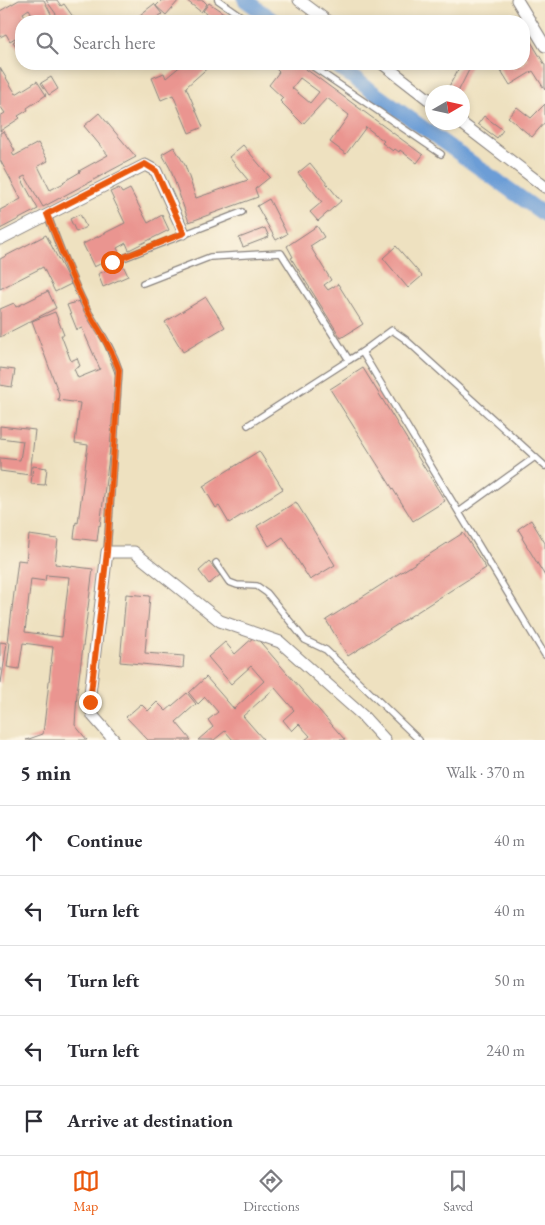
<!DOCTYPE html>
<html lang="en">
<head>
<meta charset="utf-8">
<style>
  :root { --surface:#fff; --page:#f2f2f3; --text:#2b2b33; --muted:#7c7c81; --line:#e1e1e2; --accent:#ea580c }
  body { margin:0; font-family:"EB Garamond",serif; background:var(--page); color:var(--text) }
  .compass { position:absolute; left:425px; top:85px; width:45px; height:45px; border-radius:50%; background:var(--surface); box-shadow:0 2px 8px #0003; rotate:81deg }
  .stop { position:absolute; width:15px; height:15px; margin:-11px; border:4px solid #ea580c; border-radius:50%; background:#fff }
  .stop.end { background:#ea580c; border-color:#fff; box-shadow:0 1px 5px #0008 }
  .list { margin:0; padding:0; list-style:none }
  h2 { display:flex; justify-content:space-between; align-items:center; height:65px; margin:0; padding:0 20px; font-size:21px }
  h2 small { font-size:16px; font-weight:400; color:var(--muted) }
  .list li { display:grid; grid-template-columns:32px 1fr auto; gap:15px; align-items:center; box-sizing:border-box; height:70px; padding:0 20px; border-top:1px solid var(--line) }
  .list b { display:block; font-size:19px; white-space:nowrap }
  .list em { font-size:16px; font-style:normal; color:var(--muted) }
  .icon { flex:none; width:28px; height:28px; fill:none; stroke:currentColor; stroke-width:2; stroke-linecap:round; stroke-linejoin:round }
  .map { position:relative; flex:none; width:545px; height:740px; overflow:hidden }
  .search { position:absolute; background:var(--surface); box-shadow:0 2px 8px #0003; left:15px; right:15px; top:15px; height:55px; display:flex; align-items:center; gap:12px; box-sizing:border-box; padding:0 18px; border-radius:20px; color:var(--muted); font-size:19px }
  .sheet { height:415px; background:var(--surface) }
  nav { display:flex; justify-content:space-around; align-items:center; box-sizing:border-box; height:70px; border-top:1px solid var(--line); background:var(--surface); font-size:14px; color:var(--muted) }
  nav a { display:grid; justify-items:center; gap:2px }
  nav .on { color:var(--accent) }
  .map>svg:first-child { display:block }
</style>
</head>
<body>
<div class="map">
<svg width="545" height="740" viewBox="0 0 545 740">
  <rect width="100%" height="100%" fill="#fcf5e5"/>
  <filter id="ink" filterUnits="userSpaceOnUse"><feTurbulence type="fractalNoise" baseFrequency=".02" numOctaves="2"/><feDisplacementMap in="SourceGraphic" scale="10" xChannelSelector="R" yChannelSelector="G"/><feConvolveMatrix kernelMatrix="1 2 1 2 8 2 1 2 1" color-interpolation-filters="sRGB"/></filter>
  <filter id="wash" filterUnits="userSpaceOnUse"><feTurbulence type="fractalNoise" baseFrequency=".0096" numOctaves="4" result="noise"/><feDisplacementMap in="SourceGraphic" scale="20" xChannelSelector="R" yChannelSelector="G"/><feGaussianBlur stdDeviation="1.12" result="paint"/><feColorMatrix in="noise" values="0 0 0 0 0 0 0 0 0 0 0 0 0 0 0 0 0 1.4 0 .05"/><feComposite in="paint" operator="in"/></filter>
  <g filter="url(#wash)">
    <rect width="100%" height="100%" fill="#eee1c0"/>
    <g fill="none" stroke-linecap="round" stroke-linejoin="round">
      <g stroke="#6c9dd6" stroke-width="15">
        <path d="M245,0L274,21"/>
        <path d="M334,64L545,215"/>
      </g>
    </g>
    <g id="blocks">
      <g fill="#ea9590" fill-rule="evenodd">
        <path d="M19,0H44L52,16L42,21H36L29,9L23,13L28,21H21V50L20,51L13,42L16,40L15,38L10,41L6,34L0,37V11Z"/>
        <path d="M46,0H57L61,6L64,4L76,21H61Z"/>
        <path d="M162,0H179L166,15L156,6Z"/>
        <path d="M186,0H203L207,4L201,12Z"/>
        <path d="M209,3L225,14L226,13L237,21H217L203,11Z"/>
        <path d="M154,4L162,14L152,21H138L136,18Z"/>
        <path d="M524,30L545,65V90L533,71L510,85L497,64H511L514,68L520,64H524V61L528,59L524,53Z"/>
        <path d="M183,64H212L186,87L203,127L189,133L173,95L161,100L152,78L164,73L166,78Z"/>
        <path d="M271,64H299L423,155L417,163L400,150L399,152L395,149L393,151L382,143L384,141L366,127L346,154L330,142L349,115L327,98L303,124L280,101L283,98L269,85L279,72ZM300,78L319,92L310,103L292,88Z"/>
        <path d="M461,64H472L458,92H446Z"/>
        <path d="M0,68L16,94L37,81L46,95L27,108L28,110L18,116L20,118L0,131V116L5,113L0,106Z"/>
        <path d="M51,77L58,89L49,95L41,83Z"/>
        <path d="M545,104V122L532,137L508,117L517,107L531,118Z"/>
        <path d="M99,113L136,157L43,207L25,176L21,178L38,209L0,229V210L21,199L0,160V133L4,131L15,151L12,153L14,156L38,143L48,161L38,166L50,190L64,183L63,182L80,172L79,171L108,155L84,126Z"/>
        <path d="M484,116L503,130L497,138L478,124Z"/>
        <path d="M243,145L270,177L255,189L258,197L189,222L170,168L162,154L174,147L185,165L196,198L248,180L229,157Z"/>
        <path d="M310,163L341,201L318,221L310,212L322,202L298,173Z"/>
        <path d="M119,188L122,193L130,189L148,223L162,215L169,230L129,250L126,243L117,248L120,254L94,267L83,244L125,223L110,192Z"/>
        <path d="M269,199L287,234L276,240L257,206Z"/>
        <path d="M80,214L86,227L76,232L70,219Z"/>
        <path d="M317,226L324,237L310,246L331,280L324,285L328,290L338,284L363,324L341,338L291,258L293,257L287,246Z"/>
        <path d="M265,228L269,237L243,247L239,238Z"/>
        <path d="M46,235L71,284L55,292L43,267L0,289V259Z"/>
        <path d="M396,246L422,276L408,288L383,258Z"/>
        <path d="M122,263L128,276L103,287L98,274Z"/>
        <path d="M48,291L56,308L0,337V309L14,303L16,307Z"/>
        <path d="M206,297L225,327L183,352L165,322Z"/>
        <path d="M82,300L92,324L96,323L116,376L117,394L100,526L99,525L97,541L74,538L76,522L78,523L88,445L75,443L80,403L58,400L59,394L32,321L55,312L64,335H61L71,361L77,358L80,366L74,369L78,378L100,369L82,328L77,330L67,305Z"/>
        <path d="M0,368L15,370L12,387L0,385Z"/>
        <path d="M363,368L445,501L413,521L330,389Z"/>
        <path d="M0,426L35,430L30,475L0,471V458L20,460L23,441L0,438Z"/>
        <path d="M259,451L283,489L229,523L219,506L216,508L203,486Z"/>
        <path d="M33,466L47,468L45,485L31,484Z"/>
        <path d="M296,502L335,565L310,580L283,537L269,546L257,526Z"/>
        <path d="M531,520L545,543V576L522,538L523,537L518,529Z"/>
        <path d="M463,533L486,568L348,656L326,620Z"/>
        <path d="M29,535L58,539L55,564L93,569L77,693L75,725L87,740H26L43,734L53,647L23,643L19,669L7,667L10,642H8L18,560L26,561ZM46,575L69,577L62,637L25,632L31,579L45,581Z"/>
        <path d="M209,562L220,575L209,584L199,571Z"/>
        <path d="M126,594L150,596L145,653L184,656L183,668L120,662Z"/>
        <path d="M255,636L345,740H305L310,736L299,724L292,731L283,720L294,710L275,688L243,716L263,739L262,740H233L225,731L214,740H198L213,727L208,720L218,712L205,697L198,704L189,693L206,677L234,709L264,681L251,666L231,684L208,657L225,642L235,654Z"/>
        <path d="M0,642L7,643L1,683H0Z"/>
        <path d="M187,693L196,704L176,722L191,740H148L126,717L141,704L148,711L157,702L166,711Z"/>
      </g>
    </g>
  </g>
  <g filter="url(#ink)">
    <use href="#blocks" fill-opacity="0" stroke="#88827e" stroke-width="1"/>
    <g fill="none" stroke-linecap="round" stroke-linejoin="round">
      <defs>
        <g id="service">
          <path d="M218,0L248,21"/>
          <path d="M309,64L441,154"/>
          <path d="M47,214C60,247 72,282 89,313C100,332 112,348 119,370L107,552"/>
          <path d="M113,262L242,212"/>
          <path d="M143,283L210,257L281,253L349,360L362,352L545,655"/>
          <path d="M362,352L392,330L405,339L545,466"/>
          <path d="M248,425L349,360"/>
          <path d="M459,512L535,457"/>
          <path d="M216,563L229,582L237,585L257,586L267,593L305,640L326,650L419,740"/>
        </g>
        <g id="minor">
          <path d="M299,0L327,21"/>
          <path d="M517,0L545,46"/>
          <path d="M383,64L432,102"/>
          <path d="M460,122L545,187"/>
          <path d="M0,239L145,165L156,171L184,233"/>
          <path d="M114,740L93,716L89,702L107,552H134L220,621L280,642L362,715L385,740"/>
        </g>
      </defs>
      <use href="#service" stroke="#88827e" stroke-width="8"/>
      <use href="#minor" stroke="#88827e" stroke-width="13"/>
      <use href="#service" stroke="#fff" stroke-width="5.5"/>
      <use href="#minor" stroke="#fff" stroke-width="11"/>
    </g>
  </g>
  <g fill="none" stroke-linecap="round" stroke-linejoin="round" filter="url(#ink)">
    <path stroke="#ea580c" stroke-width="6" d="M90,702L107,552L119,370C112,349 100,332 89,313C72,281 60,247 47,214L145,164L156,171L184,233L112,262"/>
  </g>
</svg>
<svg class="compass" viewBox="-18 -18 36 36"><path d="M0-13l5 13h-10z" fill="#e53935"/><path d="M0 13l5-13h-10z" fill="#7c7c81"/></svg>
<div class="stop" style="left:112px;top:262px"></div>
<div class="stop end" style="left:90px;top:702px"></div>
<div class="search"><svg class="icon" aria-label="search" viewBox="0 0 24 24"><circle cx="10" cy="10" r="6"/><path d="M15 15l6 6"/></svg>Search here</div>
</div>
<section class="sheet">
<h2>5 min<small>Walk · 370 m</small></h2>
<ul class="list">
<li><svg class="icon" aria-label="ahead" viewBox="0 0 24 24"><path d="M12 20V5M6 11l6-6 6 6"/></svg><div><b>Continue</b></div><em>40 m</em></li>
<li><svg class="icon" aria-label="left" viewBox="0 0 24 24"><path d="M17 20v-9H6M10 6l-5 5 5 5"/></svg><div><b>Turn left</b></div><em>40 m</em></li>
<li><svg class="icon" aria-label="left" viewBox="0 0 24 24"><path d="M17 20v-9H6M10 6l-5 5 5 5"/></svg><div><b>Turn left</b></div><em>50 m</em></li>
<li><svg class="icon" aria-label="left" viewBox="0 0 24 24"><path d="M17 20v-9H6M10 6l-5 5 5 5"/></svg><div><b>Turn left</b></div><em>240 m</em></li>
<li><svg class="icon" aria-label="arrive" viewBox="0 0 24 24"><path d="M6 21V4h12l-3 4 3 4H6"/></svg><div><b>Arrive at destination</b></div></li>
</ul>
</section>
<nav>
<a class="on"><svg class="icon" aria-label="map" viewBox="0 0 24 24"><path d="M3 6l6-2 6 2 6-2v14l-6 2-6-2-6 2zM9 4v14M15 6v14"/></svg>Map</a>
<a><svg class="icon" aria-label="directions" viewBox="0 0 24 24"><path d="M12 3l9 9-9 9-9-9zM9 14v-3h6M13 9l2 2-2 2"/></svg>Directions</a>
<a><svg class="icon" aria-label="saved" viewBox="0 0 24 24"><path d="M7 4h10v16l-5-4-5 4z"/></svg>Saved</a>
</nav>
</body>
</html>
